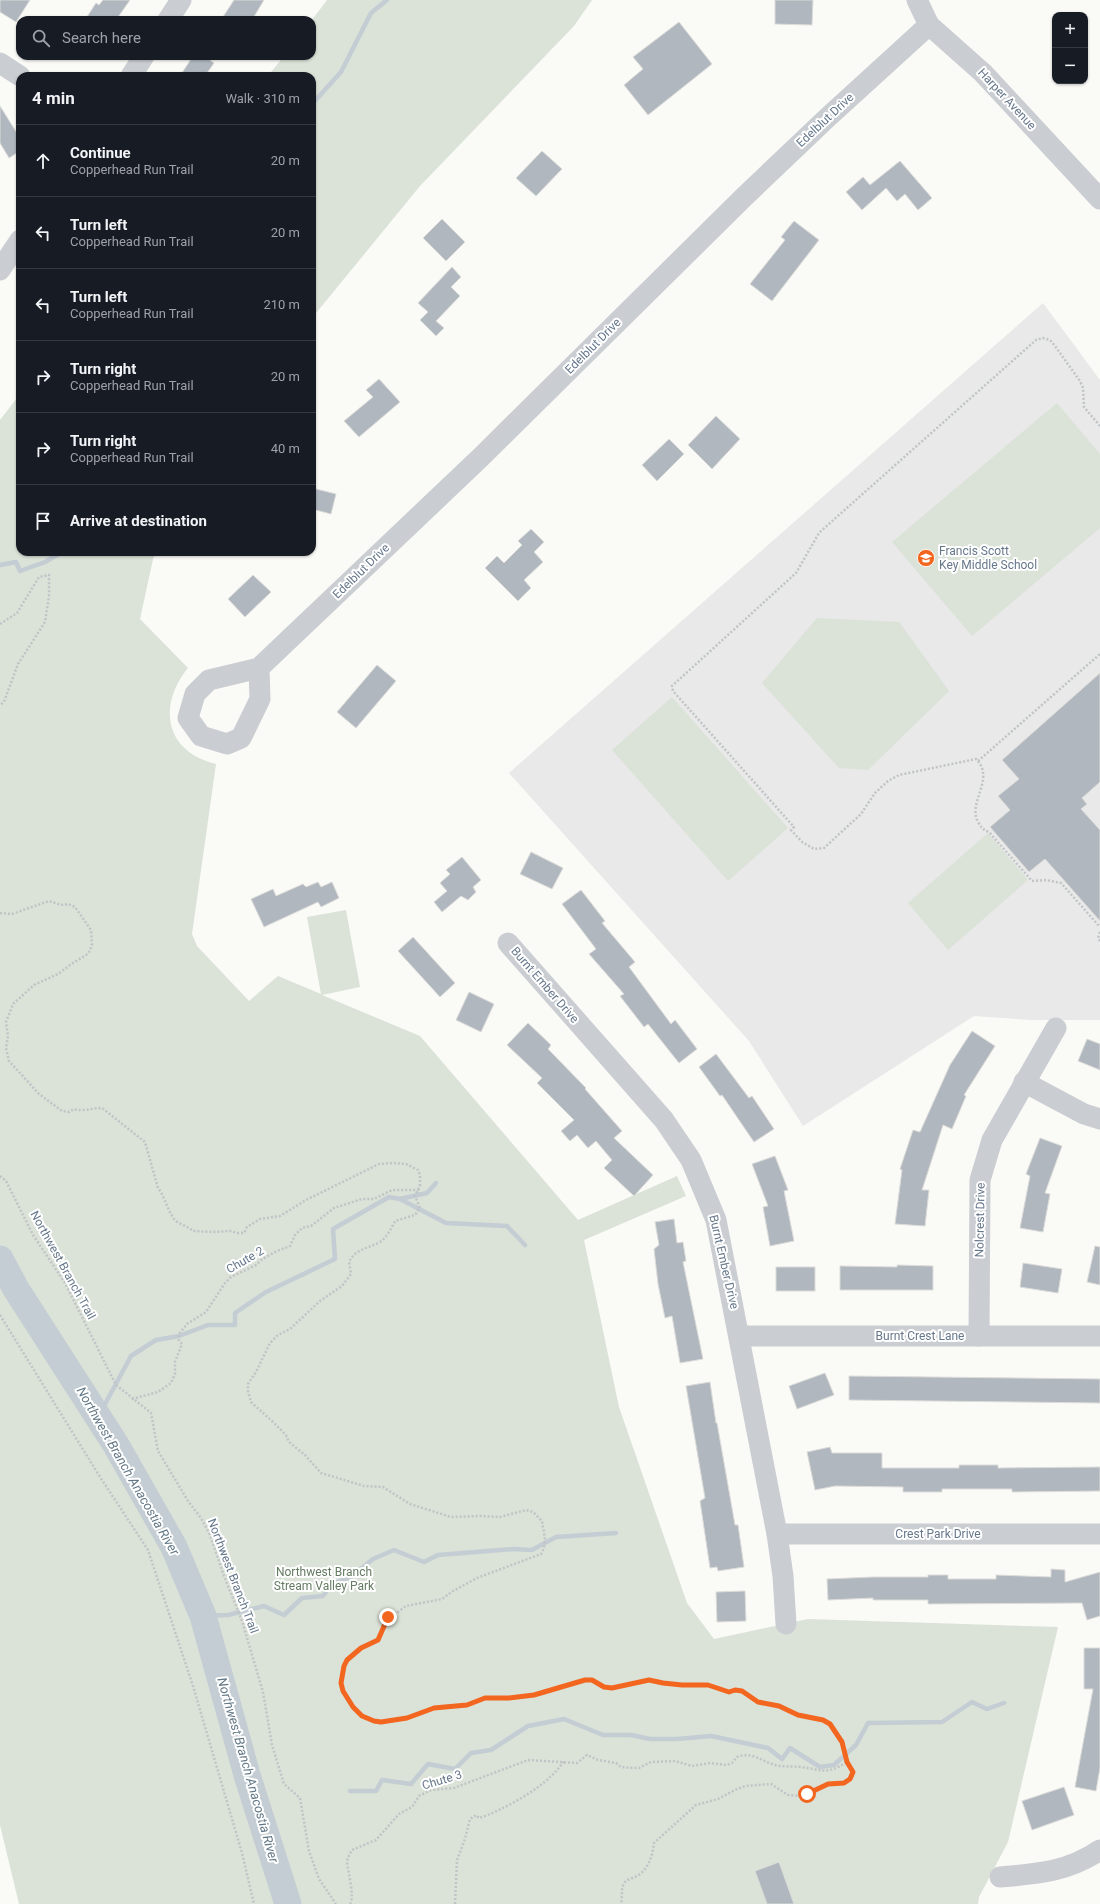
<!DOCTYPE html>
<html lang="en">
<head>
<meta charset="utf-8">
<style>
  :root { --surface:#171b24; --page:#242831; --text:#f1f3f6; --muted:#9ea1a6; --line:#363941 }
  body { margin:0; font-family:Roboto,sans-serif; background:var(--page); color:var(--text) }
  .controls { position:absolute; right:12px; top:12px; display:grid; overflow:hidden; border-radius:8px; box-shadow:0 1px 3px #0004 }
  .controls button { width:36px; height:36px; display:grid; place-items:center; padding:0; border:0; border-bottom:1px solid var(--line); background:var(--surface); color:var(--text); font:20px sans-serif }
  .stop { position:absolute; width:12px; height:12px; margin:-9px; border:3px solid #f2661f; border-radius:50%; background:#fff }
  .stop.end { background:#f2661f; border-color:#fff; box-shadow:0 1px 4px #0008 }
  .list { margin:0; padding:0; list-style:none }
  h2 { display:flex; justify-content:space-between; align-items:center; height:52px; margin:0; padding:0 16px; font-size:17px }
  h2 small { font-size:13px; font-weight:400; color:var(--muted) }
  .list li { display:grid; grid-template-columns:26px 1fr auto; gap:12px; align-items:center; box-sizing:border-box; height:72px; padding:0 16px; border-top:1px solid var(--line) }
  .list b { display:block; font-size:15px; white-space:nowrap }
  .list p { margin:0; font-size:13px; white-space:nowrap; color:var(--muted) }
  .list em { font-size:13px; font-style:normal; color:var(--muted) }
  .icon { flex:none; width:22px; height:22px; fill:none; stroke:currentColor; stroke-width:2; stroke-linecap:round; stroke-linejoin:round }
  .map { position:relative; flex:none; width:1100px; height:1904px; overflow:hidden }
  .search { position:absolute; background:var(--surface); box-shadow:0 1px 3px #0004; left:16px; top:16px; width:300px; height:44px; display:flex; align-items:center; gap:10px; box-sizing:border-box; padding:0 14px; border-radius:12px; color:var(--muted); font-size:15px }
  .panel { position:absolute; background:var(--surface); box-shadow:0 1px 3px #0004; left:16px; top:72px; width:300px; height:484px; border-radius:12px }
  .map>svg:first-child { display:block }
</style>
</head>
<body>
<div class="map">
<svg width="1100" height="1904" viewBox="0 0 1100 1904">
  <rect width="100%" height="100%" fill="#fafaf7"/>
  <path fill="#e8e9e8" d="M1043,303L1100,380V1020H1031L974,1016L803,1126L749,1041L509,773Z"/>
  <g fill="#dbe2d8">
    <path d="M327,0H592L574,26L420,186L312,318V76H268L284,56H312V20Z"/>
    <path d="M20,394V552H157L153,559L140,619L188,668C157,706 165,752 216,764L192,934L197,946L249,1001L278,976L321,994L307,917L346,910L360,987L322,995L420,1036L578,1220L677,1176L686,1196L584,1240L619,1407L687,1603L714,1639L808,1619L1058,1627L1008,1842L979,1897L978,1904H19L0,1825V420Z"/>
    <path d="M1057,403L1100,454V528L972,636L892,542Z"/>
    <path d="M817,618L899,622L949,691L868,770L839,768L762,683Z"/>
    <path d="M672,697L788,828L728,881L612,750Z"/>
    <path d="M988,833L1028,880L948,950L908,903Z"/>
  </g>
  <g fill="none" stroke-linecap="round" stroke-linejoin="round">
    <g stroke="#c3cdd3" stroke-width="4.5">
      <path d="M312,109L313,103L341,72L371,13L387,0"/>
      <path d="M0,565L16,562L20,571L45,562L62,552"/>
      <path d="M400,1199L427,1193L436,1183"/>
      <path d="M98,1417L131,1356L156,1340L179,1336L208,1325H235V1313L266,1292L335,1259L333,1229L389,1197L400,1199L446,1223L507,1226L525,1245"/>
      <path d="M203,1616L228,1615L264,1606L284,1615L302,1598L323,1596L332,1584L351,1577L373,1559L394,1550L424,1562L438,1555L513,1549L532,1550L556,1537L616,1533"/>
      <path d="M350,1791H376L382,1780L411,1784L428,1764L455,1769L471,1753L491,1750L528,1726L564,1719L603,1735H631L650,1739H677L711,1736L768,1748L782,1759L790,1748L820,1767L834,1765L856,1745L868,1723L942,1722L972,1702L987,1709L1004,1703"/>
    </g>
    <path stroke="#c3cdd3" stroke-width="27" d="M0,1259L16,1289L116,1445L174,1547L203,1616L247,1775L288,1904"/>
  </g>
  <g fill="#b0b7bf" stroke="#dcdcd9">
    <path d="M0,0H30L16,22L0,12Z"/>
    <path d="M103,0H130L116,20H85L96,3L99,5Z"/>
    <path d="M234,0H264L252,20H221Z"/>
    <path d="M775,0H813L812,25L775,24Z"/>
    <path d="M679,22L712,64L648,115L624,85L643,69L633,57Z"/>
    <path d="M193,56H204L214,63L205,76H180Z"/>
    <path d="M0,106L20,138V151L9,158L0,143Z"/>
    <path d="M542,151L562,169L536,196L516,178Z"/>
    <path d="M900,161L932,198L918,210L905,194L897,201L886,188L862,210L846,192L863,177L870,185Z"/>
    <path d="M442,219L465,242L446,261L423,238Z"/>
    <path d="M794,221L819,240L772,301L750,284L785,240L781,237Z"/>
    <path d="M452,267L461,277L451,287L460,296L436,321L444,328L436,336L420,320L428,312L418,303Z"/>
    <path d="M379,379L400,402L359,437L344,421L373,397L366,390Z"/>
    <path d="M716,416L740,439L712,469L688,445Z"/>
    <path d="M669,439L684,454L657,481L642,465Z"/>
    <path d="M312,488L336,494L331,514L312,509Z"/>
    <path d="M531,529L544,542L534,552L543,562L524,580L531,588L518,601L485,568L497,556L504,563L522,545L518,541Z"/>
    <path d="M253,575L271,592L245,617L228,599Z"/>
    <path d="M377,665L396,681L356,728L337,712Z"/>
    <path d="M1100,673V782L1082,798L1087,804L1081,809L1100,830V921L1045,859L1029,872L990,827L1010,810L998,796L1019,779L1002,760Z"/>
    <path d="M531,852L563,868L552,889L520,874Z"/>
    <path d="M462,857L481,880L473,887L476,892L468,900L461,896L442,912L434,902L447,891L440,883L450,874L446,870Z"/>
    <path d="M318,882L321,887L332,882L339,898L321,907L318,902L264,927L251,899L273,889L276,896L303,884L306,887Z"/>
    <path d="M581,890L605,921L602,923L635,962L629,967L671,1024L675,1020L697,1049L679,1063L648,1024L644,1027L620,996L624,994L589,954L596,949L562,904Z"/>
    <path d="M413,937L455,983L440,997L398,951Z"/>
    <path d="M469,992L494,1004L481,1032L456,1020Z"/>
    <path d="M528,1023L551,1045L548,1049L586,1088L585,1089L622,1131L614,1138L653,1175L634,1196L604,1168L612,1160L596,1141L588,1148L577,1135L570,1141L561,1131L574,1120L537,1083L542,1078L507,1045Z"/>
    <path d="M972,1031L995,1046L964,1095L966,1096L952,1129L943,1125L922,1190H929L925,1226L895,1224L902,1170L900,1169L913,1130L920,1132L950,1065Z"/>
    <path d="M1087,1039L1100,1044V1070L1078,1061Z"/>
    <path d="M716,1054L749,1098L752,1096L774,1129L754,1142L722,1095L720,1096L699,1067Z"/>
    <path d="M1040,1138L1062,1146L1045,1193L1050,1194L1043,1232L1020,1228L1030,1176L1026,1174Z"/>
    <path d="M775,1156L788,1190L784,1191L794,1241L770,1246L763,1207L768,1206L752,1164Z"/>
    <path d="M674,1219L677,1243L683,1242L686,1261L683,1262L703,1359L680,1363L672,1316L665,1318L658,1284L654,1249L659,1245L655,1222Z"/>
    <path d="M1095,1246L1100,1247V1285L1087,1282Z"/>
    <path d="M1023,1263L1062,1269L1058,1293L1020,1287Z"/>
    <path d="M897,1265L933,1266V1290H840V1266L897,1267Z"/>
    <rect x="776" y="1267" width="39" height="24"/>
    <path d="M825,1373L834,1395L797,1409L789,1386Z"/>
    <path d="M849,1376L1100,1379V1403L849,1400Z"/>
    <path d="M710,1382L716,1423H717L735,1525H738L744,1567L718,1571L717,1567L710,1568L700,1501L705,1498L686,1386Z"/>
    <path d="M830,1447L832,1453H882V1468H959V1465H998V1468L1100,1467V1491L1012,1492V1489H942V1492H903V1487L835,1486L815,1490L807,1452Z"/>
    <path d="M1051,1569L1065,1570V1582L1100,1572V1616L1087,1620L1082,1603L928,1604V1600H873V1598L828,1600L827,1579L873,1577H928V1575H948V1579H996V1575L1051,1577Z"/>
    <path d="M745,1591L746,1621L717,1622L716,1592Z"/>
    <path d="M1084,1648H1100V1768L1096,1791L1075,1787L1093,1689H1084Z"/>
    <path d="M1064,1787L1074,1815L1032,1830L1022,1801Z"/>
    <path d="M779,1862L794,1904H767L755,1871Z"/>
  </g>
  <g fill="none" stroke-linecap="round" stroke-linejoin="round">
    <g stroke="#c1c4c6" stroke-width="2.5" stroke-dasharray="2 2" stroke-linecap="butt">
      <path d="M1100,426L1084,407L1083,388L1080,381L1055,346L1050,340L1043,338L1036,340L830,523L819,533L796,573L672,686L673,691L794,827L791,830L802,842L814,849L824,848L861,814L875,793L888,781L899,775L976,759C996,779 967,802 978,822C981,827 983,830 989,832L1032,881L1046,880L1061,883L1100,927"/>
      <path d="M0,624L17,613L39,577L49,575V596L45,622L18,664L4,702L0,705"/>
      <path d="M978,761L1100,654"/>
      <path d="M0,913L12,914L49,901L61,905L68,904L75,907L91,930L92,944L90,951L86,955L73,963L58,974L34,985L13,1004L6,1022L8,1036L6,1048L9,1061L39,1094L62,1111L69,1112L74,1109C83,1112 92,1108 102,1108L145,1142L158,1188C165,1197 167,1209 174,1219C178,1224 188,1226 193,1231L213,1232L231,1231L237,1233H244L247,1227L260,1219L280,1216L306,1200L379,1164L393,1163L406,1164L418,1170L420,1175V1186L415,1196L420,1208L415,1215L395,1221C391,1229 387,1237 380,1242C368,1249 356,1248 349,1262L351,1274L342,1286L320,1301L290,1329L278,1335L270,1343L256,1372L248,1384V1391L251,1402L273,1422L286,1435L289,1442L305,1455L321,1473L364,1486L383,1487L410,1504L451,1517L480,1516L500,1517L526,1510L533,1512L542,1521L545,1539L544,1548L541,1554L477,1578L453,1591L442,1599L406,1606L394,1615L388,1617L378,1640L361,1648L347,1660L344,1666L341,1683L343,1691L353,1707L362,1715L374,1721L381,1722L407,1718L434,1708L467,1705L485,1698L509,1699L534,1695L585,1680H592L604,1687L612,1688L649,1680L663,1683L682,1685H708L729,1692L735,1690L742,1691L758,1703L779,1706L798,1715L823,1720L830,1724L843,1742L847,1762L852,1769L850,1779L844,1783L828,1784L801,1796L788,1795L771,1784L745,1786L737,1789L718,1799L696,1805L654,1843C653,1855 648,1870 637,1876C633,1878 628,1879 625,1882C620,1888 623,1897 621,1904"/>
      <path d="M1100,932L1098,938L1100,941"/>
      <path d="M0,1176L6,1181L33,1235L65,1283L116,1385L151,1413L158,1451L188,1501L201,1518L210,1535L224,1576L242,1621L263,1692L272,1745L284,1784L300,1798L309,1851L319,1879L336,1904"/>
      <path d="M0,1315L100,1477L148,1550L193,1686L242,1853L254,1904"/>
      <path d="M132,1399L158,1392L171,1383L175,1374V1362L182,1344L178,1339L179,1334L187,1324L206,1312L225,1283L231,1277L256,1265L261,1260L277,1251L290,1246L295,1235L302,1228L311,1226L334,1208L362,1199H374L392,1190H419"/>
      <path d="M350,1904C355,1898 348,1872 347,1862C347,1858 350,1854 352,1850L376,1840L399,1814L412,1807L419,1796L431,1790L454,1788L528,1760L577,1763L587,1755L598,1760L616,1763L621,1767L633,1768H639L651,1762L675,1761L692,1766L710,1763L727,1765L732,1763L737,1757C751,1751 761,1761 775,1765C782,1767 791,1766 800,1767C821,1769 825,1776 847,1762"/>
      <path d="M455,1904L457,1860L465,1839L470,1819L476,1815L479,1818C499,1812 537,1791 551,1776C556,1772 559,1767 564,1762"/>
    </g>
    <g stroke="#cacdd1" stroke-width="21">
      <path d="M917,0L929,25L983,73L1100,199"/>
      <path d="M168,20L181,0"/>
      <path d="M0,63L20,76"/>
      <path d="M131,76L144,56"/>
      <path d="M0,270L20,240"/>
      <path d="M259,668L209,680L195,694L188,718L201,736L227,744L241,738L260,699L259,668L481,457L744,197L827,118L929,25"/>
      <path d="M508,943L664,1120L691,1160L716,1220L777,1534L783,1576L786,1624"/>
      <path d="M1024,1082L1084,1114L1100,1119"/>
      <path d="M740,1336H1100"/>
      <path d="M979,1336L980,1180L992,1140L1056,1028"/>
      <path d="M777,1534H1100"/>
      <path d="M1000,1877C1037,1874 1068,1872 1100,1850"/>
    </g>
  </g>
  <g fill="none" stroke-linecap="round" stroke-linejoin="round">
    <path stroke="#f2661f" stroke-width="5" d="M388,1617L378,1640L361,1648L347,1660L344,1666L341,1683L343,1691L353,1707L362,1716L374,1721L381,1722L407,1718L434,1708L467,1705L485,1698H509L534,1695L585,1680H592L604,1687L612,1688L649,1680L663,1683L682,1685H708L729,1692L735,1690L742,1691L758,1702L779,1706L798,1715L823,1720L830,1724L842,1742L847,1762L853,1772L850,1779L844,1783L828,1784L807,1794"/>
  </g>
  <defs>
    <symbol id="school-disc" viewBox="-11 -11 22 22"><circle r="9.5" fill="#f2661f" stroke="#fff"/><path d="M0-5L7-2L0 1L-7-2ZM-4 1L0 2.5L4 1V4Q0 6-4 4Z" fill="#fff"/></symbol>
  </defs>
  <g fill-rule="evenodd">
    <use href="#school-disc" x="916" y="548" width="20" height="20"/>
  </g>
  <g text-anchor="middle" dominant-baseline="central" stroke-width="4" stroke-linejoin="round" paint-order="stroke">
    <g font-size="12" fill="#66778b" stroke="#fff">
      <text transform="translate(1007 99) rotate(47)">Harper Avenue</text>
      <text transform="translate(825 120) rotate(-43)">Edelblut Drive</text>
      <text transform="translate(593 346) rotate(-45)">Edelblut Drive</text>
      <text transform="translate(361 571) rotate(-44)">Edelblut Drive</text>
      <text transform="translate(545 985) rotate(49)">Burnt Ember Drive</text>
      <text transform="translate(980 1220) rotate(-89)">Nolcrest Drive</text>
      <text transform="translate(245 1260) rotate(-30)">Chute 2</text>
      <text transform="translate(724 1262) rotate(77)">Burnt Ember Drive</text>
      <text transform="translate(63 1265) rotate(61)">Northwest Branch Trail</text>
      <text x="920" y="1336">Burnt Crest Lane</text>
      <text x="938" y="1534">Crest Park Drive</text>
      <text transform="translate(233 1576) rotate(69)">Northwest Branch Trail</text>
      <text transform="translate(442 1780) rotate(-17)">Chute 3</text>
    </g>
    <g font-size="12" fill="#66778b" stroke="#fff" text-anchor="start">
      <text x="939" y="551">Francis Scott<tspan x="939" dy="14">Key Middle School</tspan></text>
    </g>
    <g font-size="12" fill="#657b62" stroke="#fff">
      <text x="324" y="1572">Northwest Branch<tspan x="324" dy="14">Stream Valley Park</tspan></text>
    </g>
    <g font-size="13" font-style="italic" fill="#637886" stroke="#fff">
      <text transform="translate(128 1471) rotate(60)">Northwest Branch Anacostia River</text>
      <text transform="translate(248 1770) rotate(74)">Northwest Branch Anacostia River</text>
    </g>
  </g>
</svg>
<div class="controls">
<button>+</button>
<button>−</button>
</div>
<div class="stop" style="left:807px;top:1794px"></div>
<div class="stop end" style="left:388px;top:1617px"></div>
<div class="search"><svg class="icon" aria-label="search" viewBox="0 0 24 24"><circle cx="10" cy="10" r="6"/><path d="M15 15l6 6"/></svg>Search here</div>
<section class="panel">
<h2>4 min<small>Walk · 310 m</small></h2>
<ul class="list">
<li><svg class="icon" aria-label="ahead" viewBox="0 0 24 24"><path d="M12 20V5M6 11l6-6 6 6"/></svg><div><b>Continue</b><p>Copperhead Run Trail</p></div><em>20 m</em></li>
<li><svg class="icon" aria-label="left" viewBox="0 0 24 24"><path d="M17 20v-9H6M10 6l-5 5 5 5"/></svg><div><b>Turn left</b><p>Copperhead Run Trail</p></div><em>20 m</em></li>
<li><svg class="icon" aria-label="left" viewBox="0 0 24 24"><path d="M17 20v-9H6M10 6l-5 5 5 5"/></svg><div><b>Turn left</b><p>Copperhead Run Trail</p></div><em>210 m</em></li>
<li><svg class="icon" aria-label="right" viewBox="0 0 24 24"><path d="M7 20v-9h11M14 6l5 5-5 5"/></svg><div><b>Turn right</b><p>Copperhead Run Trail</p></div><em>20 m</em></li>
<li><svg class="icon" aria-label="right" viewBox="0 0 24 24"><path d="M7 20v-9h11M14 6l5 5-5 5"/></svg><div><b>Turn right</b><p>Copperhead Run Trail</p></div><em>40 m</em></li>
<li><svg class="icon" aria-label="arrive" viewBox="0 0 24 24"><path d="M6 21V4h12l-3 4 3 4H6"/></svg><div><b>Arrive at destination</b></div></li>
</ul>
</section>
</div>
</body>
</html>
